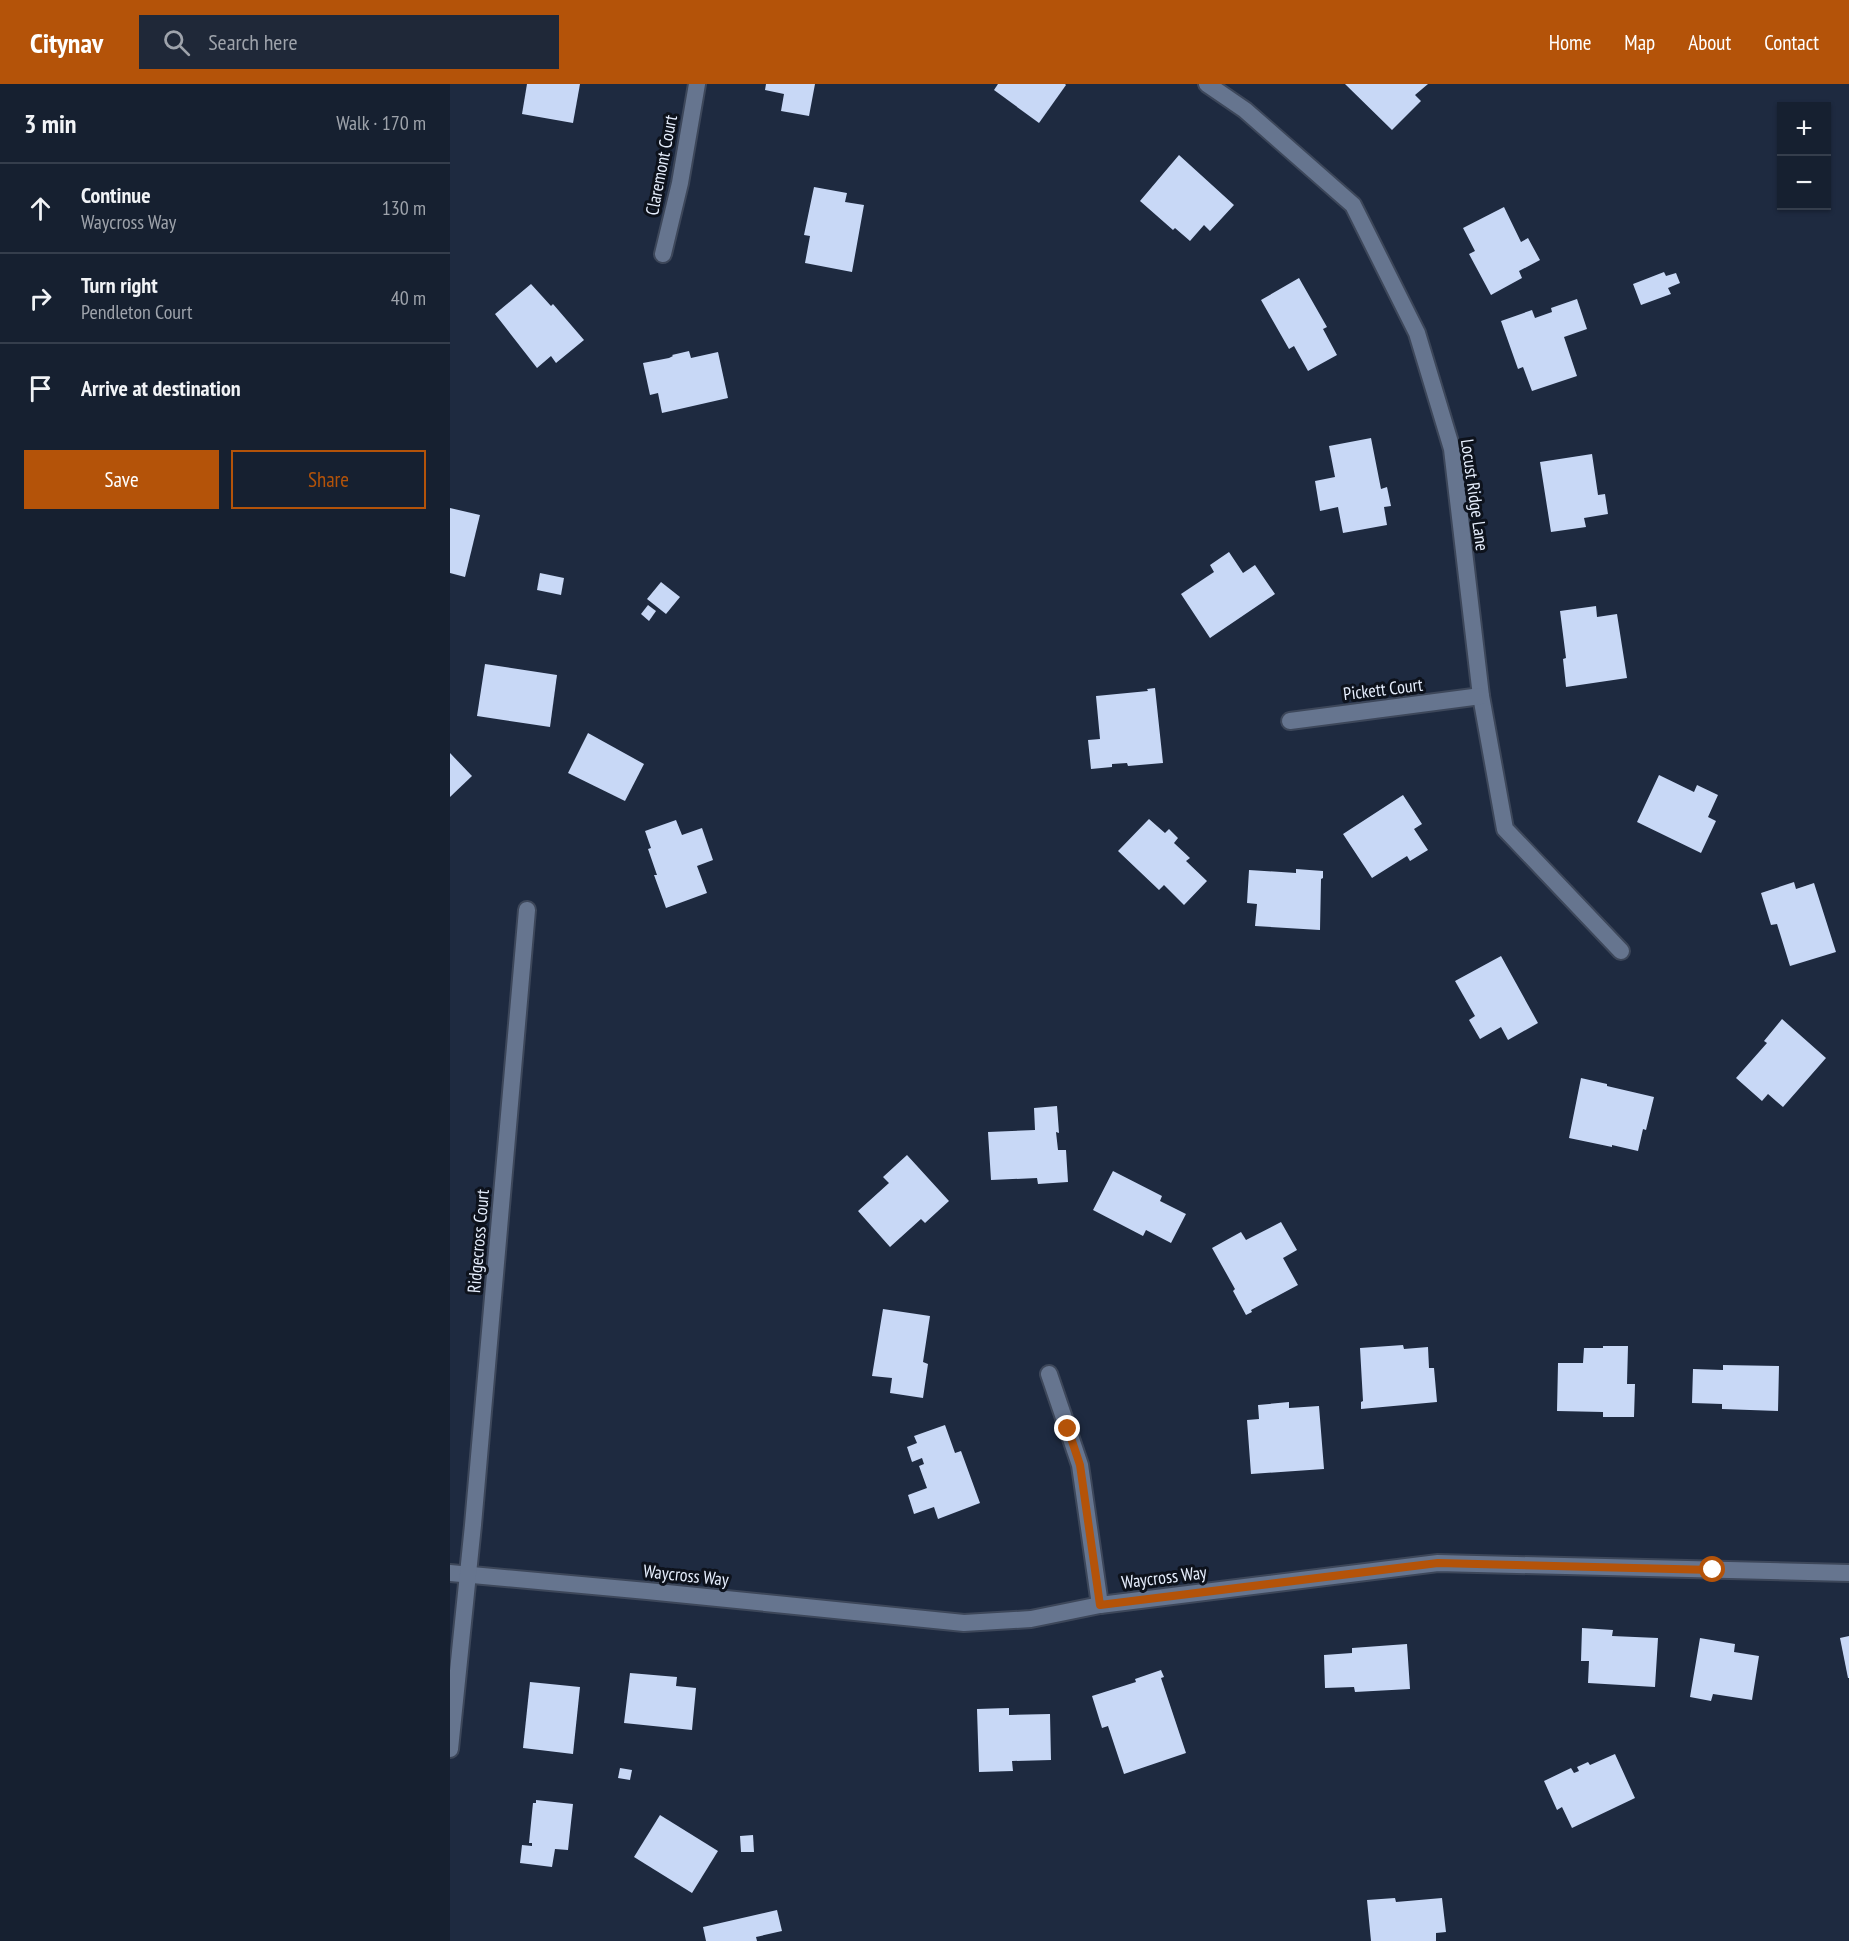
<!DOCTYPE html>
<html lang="en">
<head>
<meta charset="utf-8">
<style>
  :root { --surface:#162030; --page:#1f2838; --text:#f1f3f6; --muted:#9ea3ab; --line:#353e4c; --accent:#b45309 }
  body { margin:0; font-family:"PT Sans Narrow",sans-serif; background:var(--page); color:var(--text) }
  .controls { position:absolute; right:18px; top:18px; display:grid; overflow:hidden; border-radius:0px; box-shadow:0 2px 4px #0004 }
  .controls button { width:54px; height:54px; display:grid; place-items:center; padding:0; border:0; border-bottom:2px solid var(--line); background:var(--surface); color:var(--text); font:30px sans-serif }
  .stop { position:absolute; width:18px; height:18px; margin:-14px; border:4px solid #b45309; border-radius:50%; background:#fff }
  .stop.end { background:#b45309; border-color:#fff; box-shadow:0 2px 6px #0008 }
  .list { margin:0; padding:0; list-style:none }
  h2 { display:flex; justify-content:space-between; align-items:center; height:78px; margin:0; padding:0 24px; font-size:26px }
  h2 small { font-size:20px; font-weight:400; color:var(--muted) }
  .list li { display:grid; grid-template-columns:39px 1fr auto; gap:18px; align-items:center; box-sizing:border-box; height:90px; padding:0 24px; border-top:2px solid var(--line) }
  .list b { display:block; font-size:22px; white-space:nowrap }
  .list p { margin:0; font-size:20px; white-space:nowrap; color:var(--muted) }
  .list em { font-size:20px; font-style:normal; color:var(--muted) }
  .actions { display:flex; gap:12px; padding:18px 24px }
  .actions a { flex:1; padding:14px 0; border:2px solid var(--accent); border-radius:0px; text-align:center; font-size:21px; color:var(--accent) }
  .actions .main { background:var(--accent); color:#fff }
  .icon { flex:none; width:33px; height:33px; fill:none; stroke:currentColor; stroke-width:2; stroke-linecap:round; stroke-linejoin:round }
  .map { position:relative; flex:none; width:1399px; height:1857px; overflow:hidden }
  header { display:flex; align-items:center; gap:36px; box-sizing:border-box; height:84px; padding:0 30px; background:var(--accent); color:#fff }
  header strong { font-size:28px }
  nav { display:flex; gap:33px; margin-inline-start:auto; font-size:21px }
  .search { width:420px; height:54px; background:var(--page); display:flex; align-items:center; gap:15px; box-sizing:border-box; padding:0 21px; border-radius:0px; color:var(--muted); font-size:22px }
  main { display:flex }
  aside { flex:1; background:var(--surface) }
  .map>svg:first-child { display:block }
</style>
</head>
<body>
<header>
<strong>Citynav</strong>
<div class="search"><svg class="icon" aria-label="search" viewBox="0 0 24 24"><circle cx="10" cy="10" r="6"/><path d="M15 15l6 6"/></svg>Search here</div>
<nav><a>Home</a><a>Map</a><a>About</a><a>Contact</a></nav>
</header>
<main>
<aside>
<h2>3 min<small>Walk · 170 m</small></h2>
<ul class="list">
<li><svg class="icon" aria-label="ahead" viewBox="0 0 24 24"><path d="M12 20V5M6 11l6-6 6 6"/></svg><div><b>Continue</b><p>Waycross Way</p></div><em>130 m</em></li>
<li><svg class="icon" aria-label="right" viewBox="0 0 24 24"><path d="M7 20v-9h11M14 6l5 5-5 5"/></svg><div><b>Turn right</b><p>Pendleton Court</p></div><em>40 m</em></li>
<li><svg class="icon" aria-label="arrive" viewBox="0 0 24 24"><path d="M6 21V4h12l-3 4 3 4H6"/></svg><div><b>Arrive at destination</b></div></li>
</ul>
<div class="actions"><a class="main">Save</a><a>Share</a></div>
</aside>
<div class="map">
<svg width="1399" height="1857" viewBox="0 0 1399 1857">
  <rect width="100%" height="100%" fill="#1e2a40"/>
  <g fill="#c8d8f6">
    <path d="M77,0H130L123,39L72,30Z"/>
    <path d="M316,0H365L359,32L331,27L334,10L315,6Z"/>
    <path d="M548,0H615L616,1L589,39L544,6Z"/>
    <path d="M895,0H978L965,11L971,17L942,46Z"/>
    <path d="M729,71L784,121L760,147L754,141L740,157L725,144L723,146L690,117Z"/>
    <path d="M364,103L397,109L395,118L414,121L402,188L355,179L360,152L354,151Z"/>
    <path d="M1054,123L1071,158L1078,154L1090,176L1069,187L1072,194L1041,211L1019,170L1025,167L1013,144Z"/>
    <path d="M1214,188L1216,192L1226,189L1230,199L1218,204L1221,210L1191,221L1183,200Z"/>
    <path d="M849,194L877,243L873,245L887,271L858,287L844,262L839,265L811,216Z"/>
    <path d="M81,200L101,222L103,220L134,256L106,279L101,272L87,284L45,230Z"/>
    <path d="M1127,215L1137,245L1114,253L1127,292L1082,307L1073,283L1068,285L1051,237L1082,226L1085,234L1102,228L1101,224Z"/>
    <path d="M239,267L241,274L268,268L278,314L212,329L208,309L200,311L193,279L219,274L223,272L222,271Z"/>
    <path d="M921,354L931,405L937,403L941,422L934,423L937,441L893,449L888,423L870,427L865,397L885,393L879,362Z"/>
    <path d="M1142,370L1148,411L1155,410L1158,430L1134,434L1136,443L1101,448L1090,378Z"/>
    <path d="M0,424L30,431L15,493L0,489Z"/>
    <path d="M779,468L793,489L805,481L825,510L760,554L731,510L764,488L760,481Z"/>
    <path d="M90,489L114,494L111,511L87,506Z"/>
    <path d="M211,498L230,513L216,530L197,515Z"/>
    <path d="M198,521L206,527L199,537L191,530Z"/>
    <path d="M1146,522L1147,533L1167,530L1177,594L1116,603L1113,575L1116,574L1110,527Z"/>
    <path d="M35,580L107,591L100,643L27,632Z"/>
    <path d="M705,604L713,679L678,682L677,679L662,680V683L641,685L638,656L650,655L646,612L698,607L697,605Z"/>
    <path d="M138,649L194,680L175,717L118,689Z"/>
    <path d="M0,669L22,692L0,713Z"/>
    <path d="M1209,691L1244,708L1247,701L1268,711L1258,733L1266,737L1251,769L1187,738Z"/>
    <path d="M953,711L972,740L964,745L978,766L960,777L957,772L922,794L893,750Z"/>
    <path d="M699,735L715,749L719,745L728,754L724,759L740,774L736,777L757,797L734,821L714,801L709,806L668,767Z"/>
    <path d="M226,736L232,751L252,744L263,776L247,782L257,809L216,824L204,791H207L198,765L201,764L195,747Z"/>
    <path d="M846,785L873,787V794L871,795L870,846L805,842L807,820L797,819L799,786L846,789Z"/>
    <path d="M1344,798L1346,805L1364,799L1386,868L1340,882L1327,840L1321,841L1311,809Z"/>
    <path d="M1051,872L1088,939L1058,956L1051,943L1030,955L1019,936L1025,932L1005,897Z"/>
    <path d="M1332,935L1376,974L1333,1023L1318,1010L1312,1017L1286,994L1317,959L1314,957Z"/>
    <path d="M1131,994L1157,1000V1002L1204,1013L1196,1046L1193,1045L1188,1067L1162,1061V1063L1119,1054Z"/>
    <path d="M607,1022L609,1049L606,1048L608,1066H616L618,1098L588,1100L587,1094L541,1096L538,1048L585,1046L584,1024Z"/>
    <path d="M457,1071L499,1117L475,1139L471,1135L440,1163L408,1127L439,1099L433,1093Z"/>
    <path d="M663,1087L712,1112L710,1117L736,1130L721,1159L696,1146L693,1152L643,1126Z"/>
    <path d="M831,1138L847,1166L833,1174L848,1201L801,1226L802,1228L796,1231L783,1207L785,1205L762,1164L791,1148L796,1156Z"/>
    <path d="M433,1225L480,1232L473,1278L478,1280L473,1314L440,1309L442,1294L422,1292Z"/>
    <path d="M953,1261L954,1265L978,1263L979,1284H984L987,1318L911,1325V1318L913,1317L910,1264Z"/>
    <path d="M1153,1262H1178L1177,1300H1185L1184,1333H1153V1328L1107,1327L1108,1279H1133L1134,1264H1153Z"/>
    <path d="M1273,1281L1329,1282L1328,1327L1272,1325V1320L1242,1319L1243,1285L1273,1286Z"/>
    <path d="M839,1318V1324L869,1322L874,1385L801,1390L797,1336L809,1335L808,1321Z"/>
    <path d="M495,1341L505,1369L511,1367L530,1419L488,1435L484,1423L464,1430L458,1411L477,1404L469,1382L474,1380L472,1374L462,1378L457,1363L467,1359L464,1352Z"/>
    <path d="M1132,1544L1163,1546L1162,1552L1208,1554L1205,1603L1138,1599L1139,1577H1131Z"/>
    <path d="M1399,1552V1594H1398L1390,1554Z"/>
    <path d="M1250,1554L1285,1560L1284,1568L1309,1572L1302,1616L1263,1610L1261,1617L1240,1613Z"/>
    <path d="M957,1560L960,1605L905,1608L904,1603L875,1604L874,1571L902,1569V1564Z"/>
    <path d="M711,1586L714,1593L711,1594L736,1669L674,1690L658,1642L652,1644L642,1612L686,1598L685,1595Z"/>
    <path d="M180,1589L227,1593L226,1602L246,1604L242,1646L174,1639Z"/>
    <path d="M80,1598L130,1603L123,1670L73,1664Z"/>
    <path d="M559,1624V1631L600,1630L601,1676L562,1677L563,1687L529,1688L527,1625Z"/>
    <path d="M1165,1670L1185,1714L1122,1744L1112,1723L1107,1726L1094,1697L1121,1684L1124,1689L1129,1687L1127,1683L1138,1678L1140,1681Z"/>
    <path d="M170,1684L182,1686L180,1696L168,1694Z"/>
    <path d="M86,1716L123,1720L118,1766L105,1765L102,1783L70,1779L72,1761L82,1762V1759H79L83,1719H86Z"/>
    <path d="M210,1731L268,1767L242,1809L184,1773Z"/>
    <path d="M303,1751L304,1768H291L290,1752Z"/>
    <path d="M945,1814L946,1818L992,1814L996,1848L986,1849V1857H921L917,1816Z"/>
    <path d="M327,1826L332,1847L306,1853L307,1857H256L253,1843Z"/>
  </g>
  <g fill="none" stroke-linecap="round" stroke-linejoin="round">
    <defs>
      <g id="minor">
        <path d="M757,0L795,26L903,121L967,249L1002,365L1031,612L1055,745L1171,867"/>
        <path d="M213,170L230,99L247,0"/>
        <path d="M840,637L1031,612"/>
        <path d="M599,1290L630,1381L650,1521"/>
        <path d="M0,1489L197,1507L514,1539L581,1535L650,1521L988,1479L1399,1489"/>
        <path d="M0,1665L23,1441L77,826"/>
      </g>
    </defs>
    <use href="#minor" stroke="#3d475a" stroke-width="20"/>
    <use href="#minor" stroke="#66758f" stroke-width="16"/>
  </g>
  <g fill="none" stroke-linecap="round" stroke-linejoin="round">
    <path stroke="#b45309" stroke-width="8" d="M618,1345L630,1381L650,1521L988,1479L1263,1486"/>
  </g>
  <g text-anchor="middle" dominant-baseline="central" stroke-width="6" stroke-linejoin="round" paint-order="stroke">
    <g font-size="18" fill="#e6eefd" stroke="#0d121c">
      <text transform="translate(211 81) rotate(-79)">Claremont Court</text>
      <text transform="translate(1025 411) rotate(82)">Locust Ridge Lane</text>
      <text transform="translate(933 605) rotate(-7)">Pickett Court</text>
      <text transform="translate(28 1157) rotate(-85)">Ridgecross Court</text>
      <text transform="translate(236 1491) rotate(6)">Waycross Way</text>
      <text transform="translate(714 1493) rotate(-7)">Waycross Way</text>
    </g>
  </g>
</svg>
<div class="controls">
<button>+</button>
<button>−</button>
</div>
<div class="stop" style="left:1263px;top:1486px"></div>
<div class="stop end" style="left:618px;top:1345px"></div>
</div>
</main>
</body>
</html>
